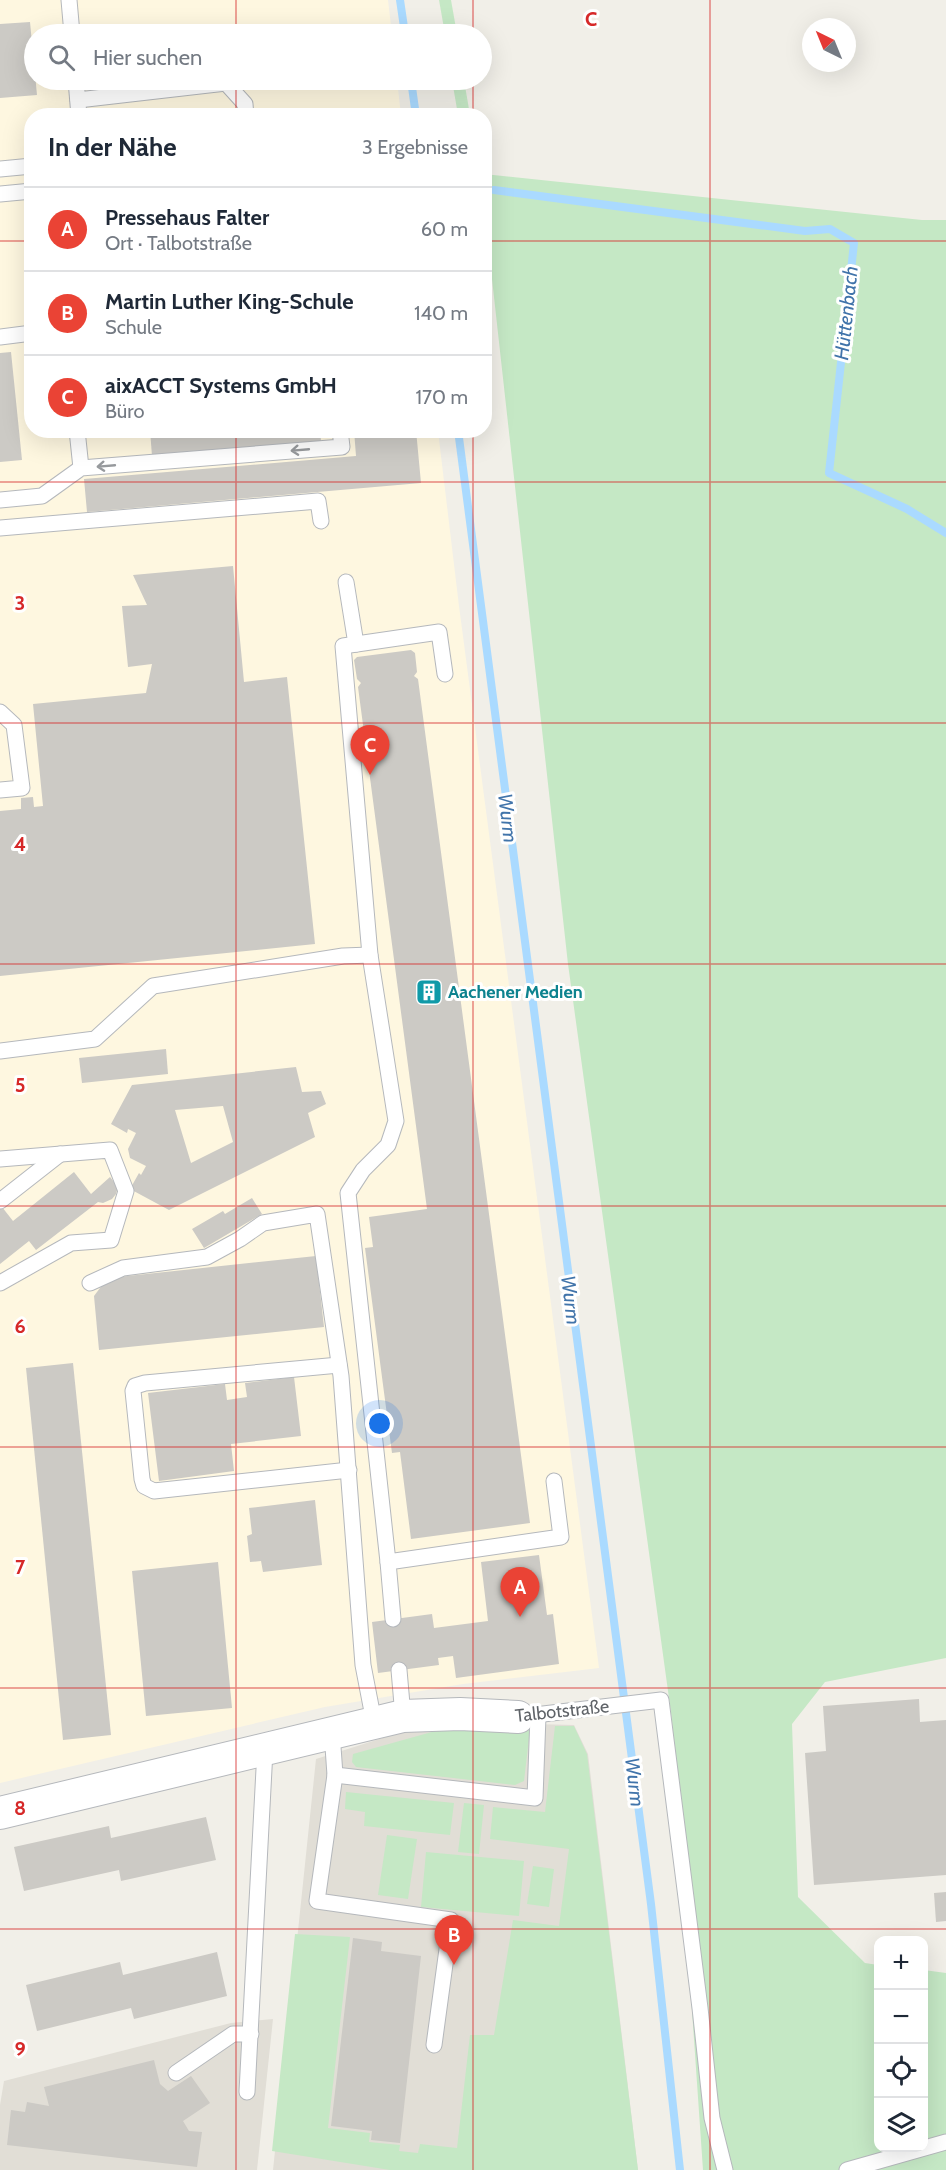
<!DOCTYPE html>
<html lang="de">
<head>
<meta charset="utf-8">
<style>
  :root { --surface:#fff; --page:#f6f6f7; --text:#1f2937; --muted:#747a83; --line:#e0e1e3; --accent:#ea4335 }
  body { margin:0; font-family:Cabin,sans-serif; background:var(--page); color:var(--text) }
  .controls { position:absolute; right:18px; bottom:18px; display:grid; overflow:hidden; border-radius:12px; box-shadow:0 6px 24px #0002 }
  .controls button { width:54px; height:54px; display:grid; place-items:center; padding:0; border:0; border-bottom:2px solid var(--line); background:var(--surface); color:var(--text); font:30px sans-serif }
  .compass { position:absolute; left:802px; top:18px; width:54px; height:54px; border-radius:50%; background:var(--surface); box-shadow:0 6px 24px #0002; rotate:317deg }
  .you { position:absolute; left:380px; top:1424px; width:21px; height:21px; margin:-15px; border:4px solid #fff; border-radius:50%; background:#1a73e8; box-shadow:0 0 0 9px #1a73e833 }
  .badge { display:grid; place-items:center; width:39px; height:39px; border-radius:50%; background:var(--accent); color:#fff; font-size:20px; font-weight:700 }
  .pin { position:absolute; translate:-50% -50px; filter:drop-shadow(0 2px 3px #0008) }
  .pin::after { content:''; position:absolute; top:32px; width:21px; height:18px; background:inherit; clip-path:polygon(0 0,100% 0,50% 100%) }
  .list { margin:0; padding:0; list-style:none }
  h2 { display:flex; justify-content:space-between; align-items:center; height:78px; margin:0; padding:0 24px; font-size:26px }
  h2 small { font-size:20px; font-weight:400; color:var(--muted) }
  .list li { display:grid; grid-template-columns:39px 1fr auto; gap:18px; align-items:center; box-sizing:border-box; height:84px; padding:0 24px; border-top:2px solid var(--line) }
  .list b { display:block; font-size:22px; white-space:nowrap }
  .list p { margin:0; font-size:20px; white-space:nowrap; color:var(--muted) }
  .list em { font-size:20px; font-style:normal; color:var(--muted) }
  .icon { flex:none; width:33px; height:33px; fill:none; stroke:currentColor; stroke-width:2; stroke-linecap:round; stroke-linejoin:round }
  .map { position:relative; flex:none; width:946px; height:2170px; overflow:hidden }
  .search { position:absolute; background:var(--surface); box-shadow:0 6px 24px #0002; left:24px; top:24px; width:468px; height:66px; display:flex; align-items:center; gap:15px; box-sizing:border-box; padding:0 21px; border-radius:33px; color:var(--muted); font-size:22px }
  .panel { position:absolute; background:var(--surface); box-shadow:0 6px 24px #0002; left:24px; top:108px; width:468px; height:330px; border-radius:24px }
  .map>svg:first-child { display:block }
</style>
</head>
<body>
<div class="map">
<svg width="946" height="2170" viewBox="0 0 946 2170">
  <rect width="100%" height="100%" fill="#f1efe8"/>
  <path fill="#fef7e0" d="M0,0H388L392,34H34V80H397L401,115L32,116V430L438,431L459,606L599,1668L463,1684L325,1707L0,1783Z"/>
  <g fill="#e1ded6">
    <path d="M446,1718L532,1724L574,1725L588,1754L638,2170H273L316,1759Z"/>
    <path d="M273,2019L257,2170H0V2105L4,2081L231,2023Z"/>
  </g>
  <g fill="#c5e8c5">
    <path d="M439,0H451L457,34H445Z"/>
    <path d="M452,80H464L470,115H458Z"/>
    <path d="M484,174L922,220H946V1658L825,1682L792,1724L798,1897L865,1963L878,1965V2148H924V1970L946,1973V2170H703L672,1720L568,964L485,216Z"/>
    <path d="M555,1726H574L587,1754L638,2170H390L272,2151L295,1934L350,1937L328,2128L370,2133L369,2142L400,2145L399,2151L418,2153L420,2144L457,2148L470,2035H494L513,1920L559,1926L569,1849L490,1839L493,1807L545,1812Z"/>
    <path d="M446,1728L530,1730L524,1781L515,1785L356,1767L352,1762L353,1754Z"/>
    <path d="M346,1792L454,1803L450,1835L364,1826L365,1812L345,1809Z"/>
    <path d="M464,1803L484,1805L479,1854L458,1852Z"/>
    <path d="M387,1835L417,1839L408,1899L378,1895Z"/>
    <path d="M426,1852L524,1861L519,1916L421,1907Z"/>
    <path d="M533,1866L554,1869L549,1907L527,1904Z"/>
  </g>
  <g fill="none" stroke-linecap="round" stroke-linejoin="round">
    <g stroke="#aadaff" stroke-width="8">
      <path d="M400,0L405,34"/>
      <path d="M411,80L416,116"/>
      <path d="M494,190L805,231L830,229L854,243L829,473L907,509L946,533"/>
      <path d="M458,430L651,1904L680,2170"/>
    </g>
  </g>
  <g fill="#cccac5" fill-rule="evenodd">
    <path d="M30,22L37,95L0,98V24Z"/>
    <path d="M11,352L22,460L0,462V353Z"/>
    <path d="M150,430H320L321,441L152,456Z"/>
    <path d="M354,430H416L421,483L87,512L84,479L356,456Z"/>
    <path d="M233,566L244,682L287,677L315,944L0,976V811L21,809V798L33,797L34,807L43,806L33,704L146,693L152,664L128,667L122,606L147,605L133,575Z"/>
    <path d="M411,650L415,653L417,672L414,676L418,679L530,1523L411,1539L400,1452L392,1453L365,1248L373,1247L369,1217L427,1209L358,687L361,683L357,679L354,660L357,657Z"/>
    <path d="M166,1049L168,1074L82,1083L79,1058Z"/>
    <path d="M296,1067L302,1092L321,1091L326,1104L308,1113L315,1137L169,1210L130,1189L139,1173L141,1175L146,1166L130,1158L128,1149L136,1133L128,1129L127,1133L111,1124L132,1085ZM223,1106L233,1142L191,1163L175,1110Z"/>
    <path d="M74,1172L91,1194L110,1177L118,1187L116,1194L112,1199L103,1203L98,1202L36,1250L29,1241L0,1264V1209L2,1207L13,1221Z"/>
    <path d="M252,1198L262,1214L204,1248L192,1229L223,1211L225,1214Z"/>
    <path d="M316,1256L324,1327L99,1350L94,1296L103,1284L118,1277Z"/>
    <path d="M73,1363L111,1735L63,1740L26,1368Z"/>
    <path d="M294,1377L301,1436L231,1444L234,1471L159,1481L148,1393L225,1384L227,1400L247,1397L245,1383Z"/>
    <path d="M315,1500L322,1565L263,1572L261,1561L250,1562L247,1536L252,1534L249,1508Z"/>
    <path d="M539,1555L547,1615L553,1614L559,1664L456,1678L453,1656L438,1658L439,1665L378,1673L372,1622L432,1614L434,1628L488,1621L481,1562Z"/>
    <path d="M218,1562L232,1708L146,1716L132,1571Z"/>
    <path d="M919,1699L920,1722L946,1720V1875L814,1885L805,1753L826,1751L823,1706Z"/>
    <path d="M206,1817L216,1860L121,1881L119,1870L24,1891L14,1847L109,1826L111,1838Z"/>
    <path d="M946,1892V1921L936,1922L934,1893Z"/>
    <path d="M353,1938L382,1942L381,1951L421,1956L400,2143L371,2140L372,2131L331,2126Z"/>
    <path d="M217,1952L227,1996L134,2019L131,2008L37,2031L26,1985L120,1962L123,1975Z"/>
    <path d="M154,2060L160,2084L168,2091L191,2076L210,2103L183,2121L189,2131L202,2132L197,2167L7,2145L11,2110L25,2112L27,2102L49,2106L44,2087Z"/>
  </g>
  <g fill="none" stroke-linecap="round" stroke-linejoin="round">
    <defs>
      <g id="service">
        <path d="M69,0L72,34"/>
        <path d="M76,80L79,116"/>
        <path d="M78,100L226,83L245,104L246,116"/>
        <path d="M0,169L32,166"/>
        <path d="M0,194L32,191"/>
        <path d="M0,337L32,333"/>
        <path d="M77,430L81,468"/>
        <path d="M0,500L42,496L81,468L342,447L340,430"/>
        <path d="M0,528L318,501L321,521"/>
        <path d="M346,582L356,644"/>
        <path d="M445,674L439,632L343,646L370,955L396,1121L388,1145L363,1170L348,1193L388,1562L561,1537L554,1481"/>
        <path d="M0,712L14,725L22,788L0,790"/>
        <path d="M0,1051L95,1039L153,986L343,956L370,955"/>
        <path d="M0,1159L110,1150L126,1191L111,1240L71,1243L0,1283"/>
        <path d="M0,1201L60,1154"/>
        <path d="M90,1283L123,1268L207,1257L240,1239L263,1223L317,1214L341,1376L363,1665L374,1722"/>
        <path d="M339,1365L145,1383L135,1386L133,1391L142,1479L144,1486L154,1491L349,1470"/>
        <path d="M388,1562L393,1619"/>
        <path d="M399,1670L403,1716"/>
        <path d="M518,1717L661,1700L700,2008L712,2118L725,2170"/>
        <path d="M332,1733L335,1775L317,1901L451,1920L434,2045"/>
        <path d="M335,1775L535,1798L538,1716"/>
        <path d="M176,2073L233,2034H251"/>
        <path d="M247,2092L265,1750"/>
        <path d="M847,2170L946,2142"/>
      </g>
      <path id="minor" d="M0,1813L403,1716L460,1714L518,1717"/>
    </defs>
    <use href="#service" stroke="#b5b8bc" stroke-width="17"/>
    <use href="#minor" stroke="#b5b8bc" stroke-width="34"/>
    <use href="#service" stroke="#fff" stroke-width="15"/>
    <use href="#minor" stroke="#fff" stroke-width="32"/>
  </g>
  <defs><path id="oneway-shaft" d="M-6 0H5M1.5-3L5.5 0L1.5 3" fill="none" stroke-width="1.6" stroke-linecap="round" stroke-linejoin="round" transform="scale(1.5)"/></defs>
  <g stroke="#979a9d">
    <use href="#oneway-shaft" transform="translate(300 450) rotate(175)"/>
    <use href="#oneway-shaft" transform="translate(106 466) rotate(175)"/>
  </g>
  <path fill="none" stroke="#d62828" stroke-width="1.5" stroke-opacity="0.55" d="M236,0V34M473,0V34M710,0V2170M236,80V116M473,80V116M0,241H32M484,241H946M236,430V2170M473,430V2170M0,482H946M0,723H946M0,964H946M0,1206H946M0,1447H946M0,1688H946M0,1929H946"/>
  <defs>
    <symbol id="building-square" viewBox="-11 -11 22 22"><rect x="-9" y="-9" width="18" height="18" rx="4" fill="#0f9aa8" stroke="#fff"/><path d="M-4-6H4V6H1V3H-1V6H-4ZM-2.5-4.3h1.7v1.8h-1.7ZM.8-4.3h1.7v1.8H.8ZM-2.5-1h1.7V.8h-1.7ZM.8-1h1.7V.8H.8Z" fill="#fff"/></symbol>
  </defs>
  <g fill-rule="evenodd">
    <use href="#building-square" x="414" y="977" width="30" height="30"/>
  </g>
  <g text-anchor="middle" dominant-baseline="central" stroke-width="6" stroke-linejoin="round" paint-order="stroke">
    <g font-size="18" font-weight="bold" fill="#0d838f" stroke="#fff" text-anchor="start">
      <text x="448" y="992">Aachener Medien</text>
    </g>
    <g font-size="18" fill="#5f6368" stroke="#fff">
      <text transform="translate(562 1711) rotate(-6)">Talbotstraße</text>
    </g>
    <g font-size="20" font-style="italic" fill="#4174aa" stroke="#fff">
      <text transform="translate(846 313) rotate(-84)">Hüttenbach</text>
      <text transform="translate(508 818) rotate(83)">Wurm</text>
      <text transform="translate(571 1300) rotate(83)">Wurm</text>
      <text transform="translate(635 1782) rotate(83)">Wurm</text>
    </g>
  </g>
  <g font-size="20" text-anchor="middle" font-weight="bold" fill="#d62828" stroke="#fff" stroke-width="6" stroke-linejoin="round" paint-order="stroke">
    <text x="591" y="26">C</text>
    <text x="20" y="610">3</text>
    <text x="20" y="851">4</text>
    <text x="20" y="1092">5</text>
    <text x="20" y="1333">6</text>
    <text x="20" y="1574">7</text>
    <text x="20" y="1815">8</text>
    <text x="20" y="2056">9</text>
  </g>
</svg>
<div class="controls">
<button>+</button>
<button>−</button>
<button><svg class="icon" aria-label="locate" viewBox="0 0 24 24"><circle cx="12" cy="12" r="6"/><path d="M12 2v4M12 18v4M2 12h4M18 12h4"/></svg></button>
<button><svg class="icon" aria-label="layers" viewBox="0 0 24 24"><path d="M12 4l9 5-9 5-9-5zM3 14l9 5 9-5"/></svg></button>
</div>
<svg class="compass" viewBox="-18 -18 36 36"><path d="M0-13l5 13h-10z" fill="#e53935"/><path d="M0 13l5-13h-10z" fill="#747a83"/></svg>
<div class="you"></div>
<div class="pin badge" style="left:520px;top:1617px">A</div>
<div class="pin badge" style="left:454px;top:1965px">B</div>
<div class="pin badge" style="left:370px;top:775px">C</div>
<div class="search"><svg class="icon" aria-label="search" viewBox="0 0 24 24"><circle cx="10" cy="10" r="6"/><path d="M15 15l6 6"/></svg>Hier suchen</div>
<section class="panel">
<h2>In der Nähe<small>3 Ergebnisse</small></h2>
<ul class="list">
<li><span class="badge">A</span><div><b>Pressehaus Falter</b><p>Ort · Talbotstraße</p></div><em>60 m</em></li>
<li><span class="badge">B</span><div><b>Martin Luther King-Schule</b><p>Schule</p></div><em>140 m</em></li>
<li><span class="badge">C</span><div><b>aixACCT Systems GmbH</b><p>Büro</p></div><em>170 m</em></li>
</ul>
</section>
</div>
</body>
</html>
